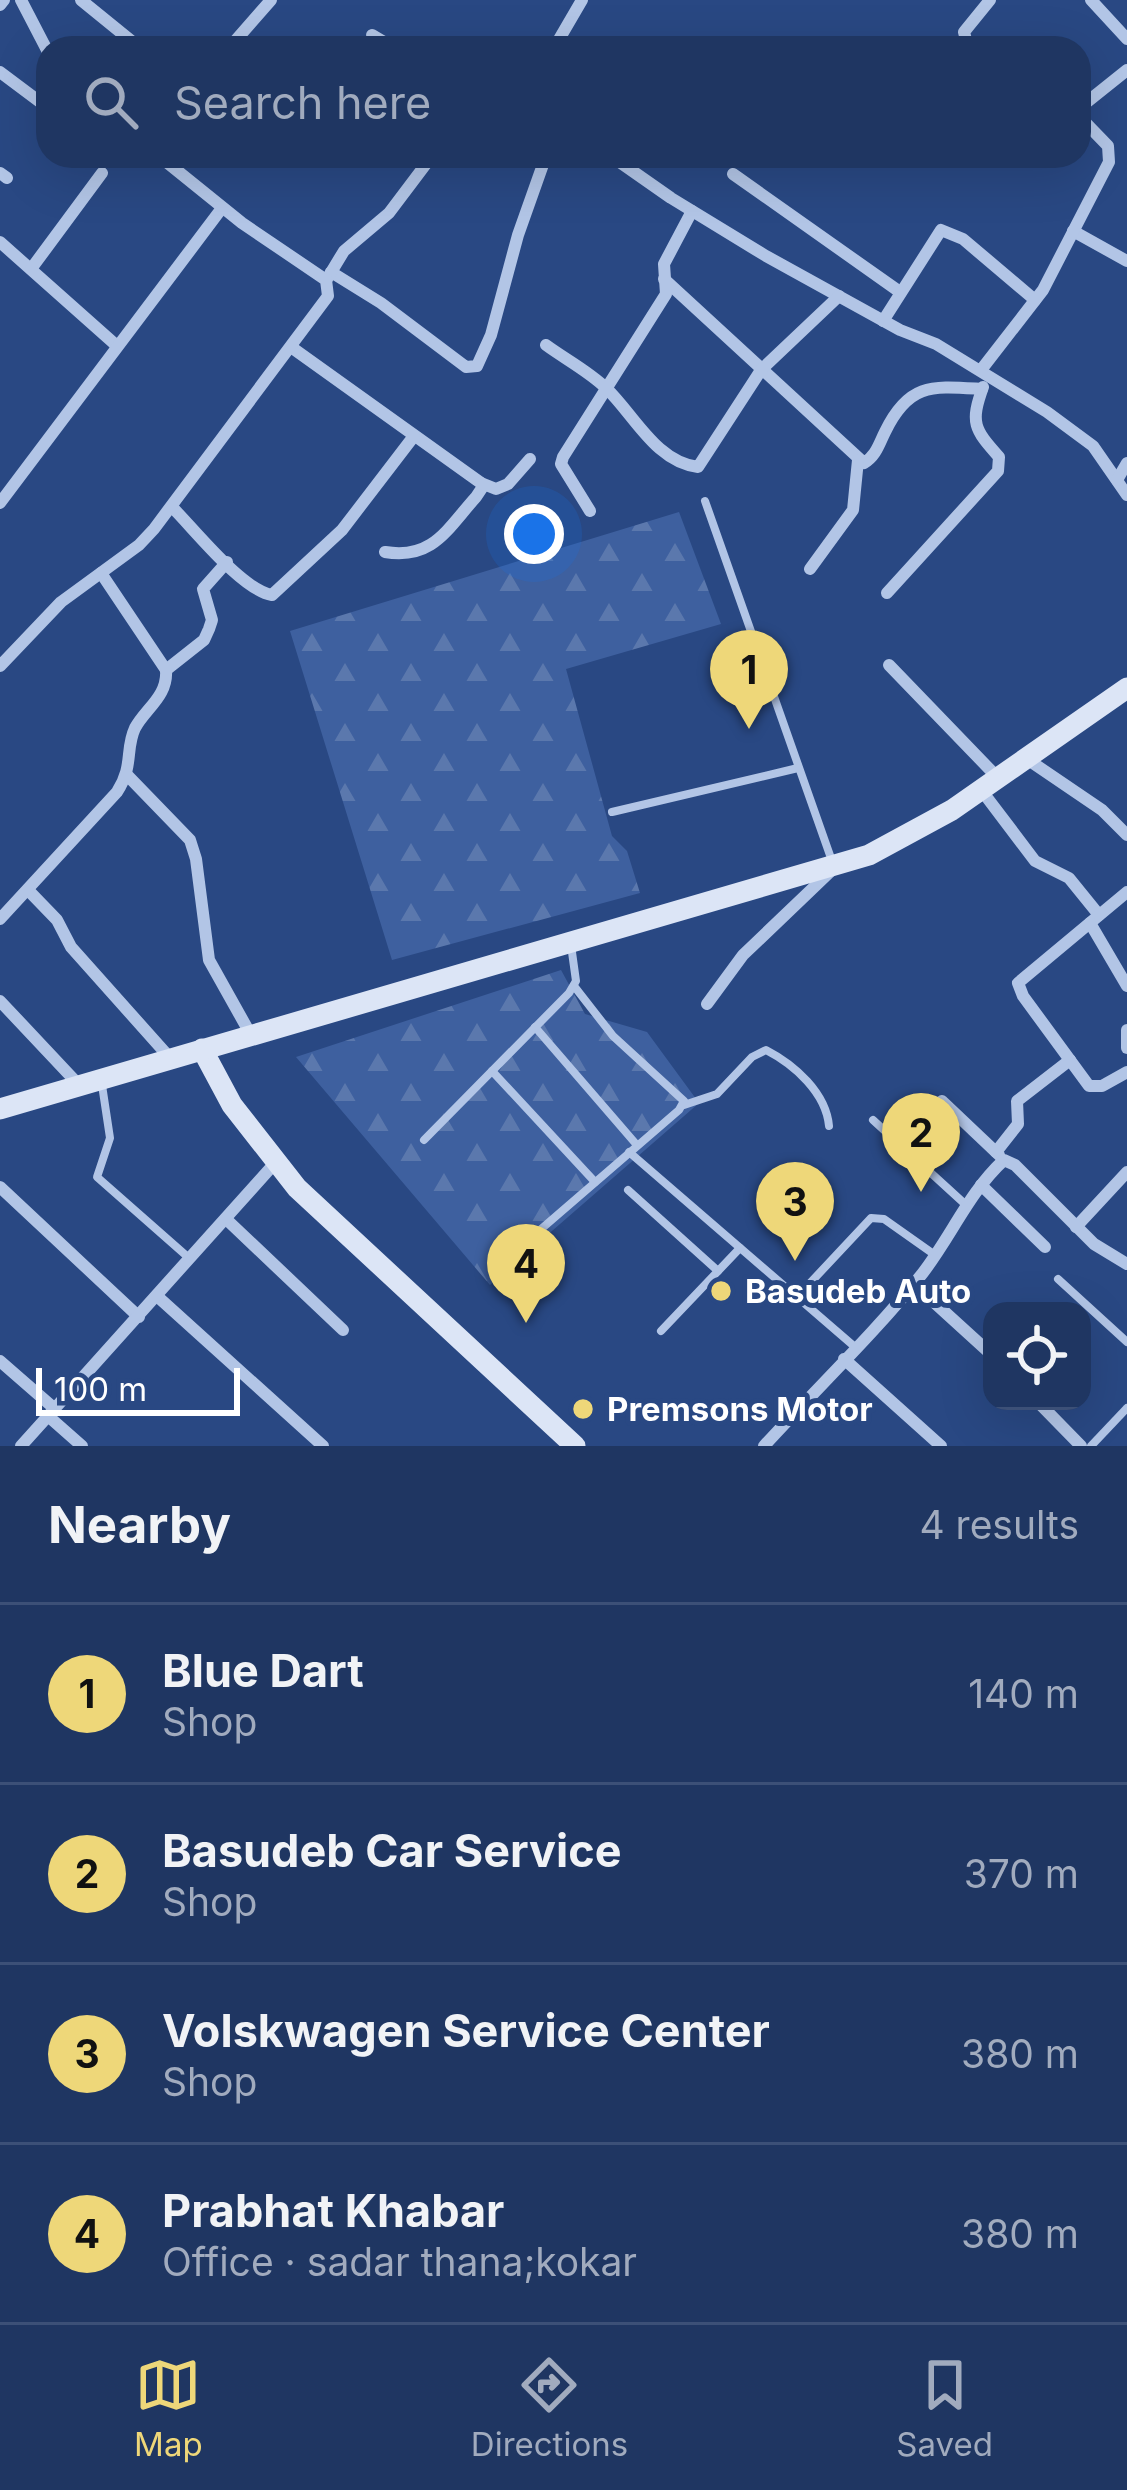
<!DOCTYPE html>
<html lang="en">
<head>
<meta charset="utf-8">
<style>
  :root { --surface:#1f3662; --page:#2c416b; --text:#f1f3f6; --muted:#a1abbe; --line:#3c5077; --accent:#eed779 }
  body { margin:0; font-family:Inter,sans-serif; background:var(--page); color:var(--text) }
  .controls { position:absolute; right:36px; bottom:36px; display:grid; overflow:hidden; border-radius:24px; box-shadow:0 12px 48px #0002 }
  .controls button { width:108px; height:108px; display:grid; place-items:center; padding:0; border:0; border-bottom:3px solid var(--line); background:var(--surface); color:var(--text); font:60px sans-serif }
  .scale { position:absolute; left:36px; bottom:30px; width:204px; box-sizing:border-box; padding-left:12px; border:6px solid #fff; border-top:0; font-size:33px; line-height:42px; white-space:nowrap; color:#fff; -webkit-text-stroke:9px #294883; paint-order:stroke }
  .you { position:absolute; left:534px; top:534px; width:42px; height:42px; margin:-30px; border:9px solid #fff; border-radius:50%; background:#1a73e8; box-shadow:0 0 0 18px #1a73e833 }
  .badge { display:grid; place-items:center; width:78px; height:78px; border-radius:50%; background:var(--accent); color:#111; font-size:39px; font-weight:700 }
  .pin { position:absolute; translate:-50% -99px; filter:drop-shadow(0 3px 6px #0008) }
  .pin::after { content:''; position:absolute; top:63px; width:42px; height:36px; background:inherit; clip-path:polygon(0 0,100% 0,50% 100%) }
  .list { margin:0; padding:0; list-style:none }
  h2 { display:flex; justify-content:space-between; align-items:center; height:156px; margin:0; padding:0 48px; font-size:51px }
  h2 small { font-size:39px; font-weight:400; color:var(--muted) }
  .list li { display:grid; grid-template-columns:78px 1fr auto; gap:36px; align-items:center; box-sizing:border-box; height:180px; padding:0 48px; border-top:3px solid var(--line) }
  .list b { display:block; font-size:45px; white-space:nowrap }
  .list p { margin:0; font-size:39px; white-space:nowrap; color:var(--muted) }
  .list em { font-size:39px; font-style:normal; color:var(--muted) }
  .icon { flex:none; width:66px; height:66px; fill:none; stroke:currentColor; stroke-width:2; stroke-linecap:round; stroke-linejoin:round }
  .map { position:relative; flex:none; width:1127px; height:1446px; overflow:hidden }
  .search { position:absolute; background:var(--surface); box-shadow:0 12px 48px #0002; left:36px; right:36px; top:36px; height:132px; display:flex; align-items:center; gap:30px; box-sizing:border-box; padding:0 42px; border-radius:36px; color:var(--muted); font-size:45px }
  .sheet { height:876px; background:var(--surface) }
  nav { display:flex; justify-content:space-around; align-items:center; box-sizing:border-box; height:168px; border-top:3px solid var(--line); background:var(--surface); font-size:33px; color:var(--muted) }
  nav a { display:grid; justify-items:center; gap:6px }
  nav .on { color:var(--accent) }
  .map>svg:first-child { display:block }
</style>
</head>
<body>
<div class="map">
<svg width="1127" height="1446" viewBox="0 0 1127 1446">
  <defs>
    <pattern id="forest-firs" width="22" height="20" patternUnits="userSpaceOnUse" patternTransform="scale(3)"><rect width="22" height="20" fill="#3e609f"/><path d="M5 1l3.5 6h-7zM16 11l3.5 6h-7z" fill="#5b78ad"/></pattern>
  </defs>
  <rect width="100%" height="100%" fill="#294883"/>
  <g fill="url(#forest-firs)">
    <path d="M679,512L721,624L566,669L612,836L627,851L640,893L392,960L290,631Z"/>
    <path d="M561,970L585,1014L647,1032L699,1103L490,1285L296,1057Z"/>
  </g>
  <g fill="none" stroke-linecap="round" stroke-linejoin="round">
    <g stroke="#b2c5e6" stroke-width="8">
      <path d="M705,501L832,861"/>
      <path d="M612,812L798,768"/>
      <path d="M535,1027L636,1144"/>
      <path d="M492,1071L595,1182"/>
      <path d="M102,1085L110,1138L97,1177L189,1258"/>
      <path d="M684,1105L717,1094L752,1057L766,1050C795,1065 826,1093 829,1126"/>
      <path d="M873,1120L966,1205"/>
      <path d="M424,1140L569,993L576,981L571,945"/>
      <path d="M629,1152L855,1347"/>
      <path d="M628,1190L718,1271"/>
      <path d="M540,1230L679,1110L684,1101L613,1036L574,986"/>
      <path d="M1058,1279L1127,1342"/>
      <path d="M797,1297L871,1218L884,1219L935,1255"/>
      <path d="M661,1331L740,1248"/>
      <path d="M1091,1446L1127,1408"/>
    </g>
    <g stroke="#b2c5e6" stroke-width="12">
      <path d="M21,0L48,52"/>
      <path d="M81,0L140,48"/>
      <path d="M1091,0L1127,39"/>
      <path d="M0,5L4,0"/>
      <path d="M372,35L394,48"/>
      <path d="M229,48L271,0"/>
      <path d="M554,48L582,0"/>
      <path d="M968,48L964,32L990,0"/>
      <path d="M0,72L48,108"/>
      <path d="M611,156L671,198L766,256L900,330L936,344L1047,412L1093,446L1127,495"/>
      <path d="M0,173L7,178"/>
      <path d="M733,174L900,292"/>
      <path d="M1073,231L1127,261"/>
      <path d="M0,242L117,346"/>
      <path d="M31,269L102,173"/>
      <path d="M331,272L381,303L466,367L477,366L491,335L518,235L546,156"/>
      <path d="M327,279L344,251L389,213L432,156"/>
      <path d="M664,279L864,463C876,456 879,444 885,432C909,382 933,386 982,389"/>
      <path d="M883,321L941,230L963,239L1035,300"/>
      <path d="M546,345C565,359 590,372 607,389C634,415 656,462 698,467L761,370L839,296"/>
      <path d="M291,347L481,483L482,488L476,497C447,529 433,560 385,552"/>
      <path d="M981,370L1043,290L1109,162L1108,146L1079,116L1082,106L1127,70"/>
      <path d="M1117,480L1127,463"/>
      <path d="M481,483L496,489L508,484L530,459"/>
      <path d="M0,503L222,208"/>
      <path d="M172,507C195,530 242,590 272,595L342,530L414,436"/>
      <path d="M590,511L561,464L563,457L666,294L664,264L692,211"/>
      <path d="M810,569L853,510L858,460"/>
      <path d="M887,593L998,471L999,457C974,429 970,423 983,387"/>
      <path d="M889,665L999,779"/>
      <path d="M0,666L61,602L139,545L154,529L328,296L326,280L242,223L159,156"/>
      <path d="M166,670L204,640L209,629L212,620L203,589L227,562"/>
      <path d="M1027,759L1102,810L1127,835"/>
      <path d="M128,776L190,840L196,859L209,960L251,1035"/>
      <path d="M982,791L1035,861L1069,878L1099,915"/>
      <path d="M28,890L57,920L71,947L170,1058"/>
      <path d="M1127,892L1018,983L1023,996L1089,1086H1102L1127,1072"/>
      <path d="M0,919L117,792C134,766 125,749 135,728C146,708 168,696 166,670L101,573"/>
      <path d="M1090,923L1127,986"/>
      <path d="M0,1001L79,1085"/>
      <path d="M707,1004L743,955L833,869"/>
      <path d="M1127,1030V1048"/>
      <path d="M942,1101L999,1155"/>
      <path d="M996,1152L1018,1124L1017,1101L1070,1060"/>
      <path d="M981,1185L1045,1247"/>
      <path d="M0,1187L139,1317"/>
      <path d="M226,1219L343,1330"/>
      <path d="M1076,1227L1127,1172"/>
      <path d="M914,1284L992,1355"/>
      <path d="M158,1297L323,1446"/>
      <path d="M844,1359L941,1446"/>
      <path d="M0,1361L55,1409"/>
      <path d="M1037,1401L1081,1446"/>
      <path d="M48,1416L275,1163"/>
      <path d="M21,1446L48,1416L82,1446"/>
      <path d="M764,1446C816,1389 874,1334 922,1274C951,1237 969,1192 1004,1160L1015,1165L1094,1244L1127,1264"/>
    </g>
    <g stroke="#dce5f6" stroke-width="21">
      <path d="M202,1049L232,1105L297,1188L575,1446"/>
      <path d="M0,1109L869,855L952,810L1127,688"/>
    </g>
  </g>
  <g fill="#eed779" stroke="#294883" stroke-width="4.5">
    <circle cx="721" cy="1291" r="12"/>
    <circle cx="583" cy="1409" r="12"/>
  </g>
  <g text-anchor="middle" dominant-baseline="central" stroke-width="10" stroke-linejoin="round" paint-order="stroke">
    <g font-size="33" font-weight="bold" fill="#fff" stroke="#294883" text-anchor="start">
      <text x="745" y="1291">Basudeb Auto</text>
      <text x="607" y="1409">Premsons Motor</text>
    </g>
  </g>
</svg>
<div class="controls">
<button><svg class="icon" aria-label="locate" viewBox="0 0 24 24"><circle cx="12" cy="12" r="6"/><path d="M12 2v4M12 18v4M2 12h4M18 12h4"/></svg></button>
</div>
<div class="scale">100 m</div>
<div class="you"></div>
<div class="pin badge" style="left:749px;top:729px">1</div>
<div class="pin badge" style="left:921px;top:1192px">2</div>
<div class="pin badge" style="left:795px;top:1261px">3</div>
<div class="pin badge" style="left:526px;top:1323px">4</div>
<div class="search"><svg class="icon" aria-label="search" viewBox="0 0 24 24"><circle cx="10" cy="10" r="6"/><path d="M15 15l6 6"/></svg>Search here</div>
</div>
<section class="sheet">
<h2>Nearby<small>4 results</small></h2>
<ul class="list">
<li><span class="badge">1</span><div><b>Blue Dart</b><p>Shop</p></div><em>140 m</em></li>
<li><span class="badge">2</span><div><b>Basudeb Car Service</b><p>Shop</p></div><em>370 m</em></li>
<li><span class="badge">3</span><div><b>Volskwagen Service Center</b><p>Shop</p></div><em>380 m</em></li>
<li><span class="badge">4</span><div><b>Prabhat Khabar</b><p>Office · sadar thana;kokar</p></div><em>380 m</em></li>
</ul>
</section>
<nav>
<a class="on"><svg class="icon" aria-label="map" viewBox="0 0 24 24"><path d="M3 6l6-2 6 2 6-2v14l-6 2-6-2-6 2zM9 4v14M15 6v14"/></svg>Map</a>
<a><svg class="icon" aria-label="directions" viewBox="0 0 24 24"><path d="M12 3l9 9-9 9-9-9zM9 14v-3h6M13 9l2 2-2 2"/></svg>Directions</a>
<a><svg class="icon" aria-label="saved" viewBox="0 0 24 24"><path d="M7 4h10v16l-5-4-5 4z"/></svg>Saved</a>
</nav>
</body>
</html>
